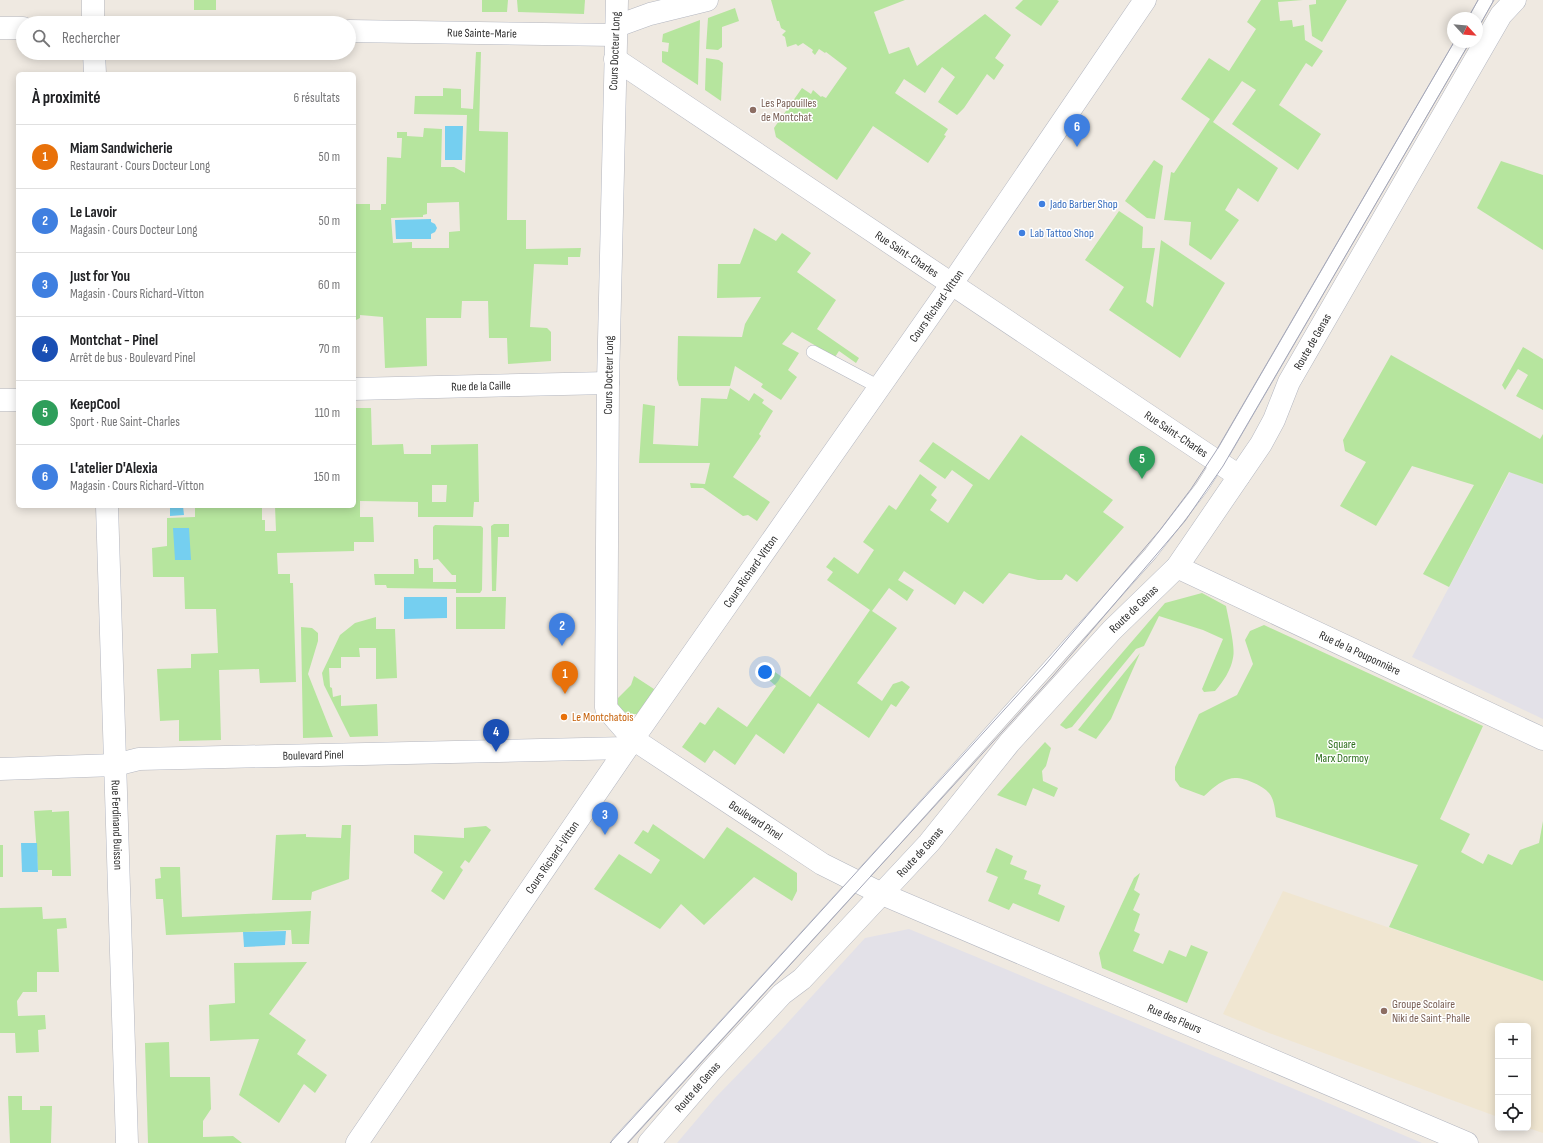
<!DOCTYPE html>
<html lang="fr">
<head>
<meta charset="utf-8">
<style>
  :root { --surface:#fff; --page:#f2f2f2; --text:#202124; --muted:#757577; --line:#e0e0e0; --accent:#d93025 }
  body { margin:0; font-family:"Sofia Sans Condensed",sans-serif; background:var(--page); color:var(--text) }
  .controls { position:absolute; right:12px; bottom:12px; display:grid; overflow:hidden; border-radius:6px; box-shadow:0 2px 10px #0003 }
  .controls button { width:36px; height:36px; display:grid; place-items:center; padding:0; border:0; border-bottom:1px solid var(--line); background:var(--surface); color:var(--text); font:20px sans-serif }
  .compass { position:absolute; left:1447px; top:12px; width:36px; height:36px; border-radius:50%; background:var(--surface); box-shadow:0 2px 10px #0003; rotate:116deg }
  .you { position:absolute; left:765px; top:672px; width:14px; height:14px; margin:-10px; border:3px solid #fff; border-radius:50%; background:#1a73e8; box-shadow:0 0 0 6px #1a73e833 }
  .badge { display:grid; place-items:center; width:26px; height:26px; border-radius:50%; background:var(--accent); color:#fff; font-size:13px; font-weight:700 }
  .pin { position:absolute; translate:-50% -33px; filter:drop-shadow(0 1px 2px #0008) }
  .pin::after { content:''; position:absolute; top:21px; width:14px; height:12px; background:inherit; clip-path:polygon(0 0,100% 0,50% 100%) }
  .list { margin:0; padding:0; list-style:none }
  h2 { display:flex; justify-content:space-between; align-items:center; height:52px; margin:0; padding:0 16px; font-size:17px }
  h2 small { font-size:13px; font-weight:400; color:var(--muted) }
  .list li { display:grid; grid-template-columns:26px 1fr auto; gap:12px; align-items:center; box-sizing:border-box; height:64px; padding:0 16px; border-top:1px solid var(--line) }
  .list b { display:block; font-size:15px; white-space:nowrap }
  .list p { margin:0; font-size:13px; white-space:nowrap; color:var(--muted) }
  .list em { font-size:13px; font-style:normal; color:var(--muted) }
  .icon { flex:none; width:22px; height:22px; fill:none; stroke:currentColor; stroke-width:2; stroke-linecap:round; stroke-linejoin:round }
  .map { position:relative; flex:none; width:1543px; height:1143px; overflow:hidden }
  .search { position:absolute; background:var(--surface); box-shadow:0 2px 10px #0003; left:16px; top:16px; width:340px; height:44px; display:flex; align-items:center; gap:10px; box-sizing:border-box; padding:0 14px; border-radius:22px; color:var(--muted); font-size:15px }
  .panel { position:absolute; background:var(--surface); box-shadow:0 2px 10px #0003; left:16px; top:72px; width:340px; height:436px; border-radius:6px }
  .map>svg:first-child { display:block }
</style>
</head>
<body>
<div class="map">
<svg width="1543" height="1143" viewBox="0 0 1543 1143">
  <rect width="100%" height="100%" fill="#efe9e1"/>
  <g fill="#e3e1e8">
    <path d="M1510,472L1543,484V719L1412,657Z"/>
    <path d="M909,929L1328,1103L1422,1143H677L716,1097L782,1029L865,938Z"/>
  </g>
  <path fill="#f0e6d1" d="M1283,891L1543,981V1133L1528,1128V1026H1498V1117L1269,1033L1223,1014Z"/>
  <g fill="#b6e59e" fill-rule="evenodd">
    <rect x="194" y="0" width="22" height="10"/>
    <path d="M482,0H508L507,12H482Z"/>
    <path d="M517,0H585L584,14L518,12Z"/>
    <path d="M771,0H905L874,12L889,54L909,47L917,66L985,14L1011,35L995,58L1004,65L994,80L987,74L964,108L957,115L938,102L955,77L942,67L925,93L904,79L895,93L948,129L944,135L946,136L928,163L873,126L837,180L776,137L774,128L802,88L811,94L813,90L821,97L822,96L826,98L847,68L826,52L825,53L819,49L815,55L812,52L813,50L803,43L798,46L796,44L787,47L785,37L782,35L786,31L781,28L779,21H777Z"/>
    <path d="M1023,0H1057L1059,1L1041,26L1015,8Z"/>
    <path d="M1261,0H1303L1278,2L1280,21L1292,20L1293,27L1304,25L1305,40L1323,51L1312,67L1306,63L1279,105L1321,134L1298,170L1232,124L1256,90L1242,81L1213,122L1278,168L1258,202L1238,188L1225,210L1239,220L1211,260L1189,245L1191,222L1164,220L1171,172L1174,173L1210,119L1181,99L1209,58L1229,71L1256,29L1247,22Z"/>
    <path d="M1316,0H1347L1322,42L1312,36L1309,5L1316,4Z"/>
    <path d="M735,8L739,21L722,27V47L718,50L706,49L708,18Z"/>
    <path d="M700,20L698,85L662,62V51L668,52L669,43L662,42L663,34Z"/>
    <path d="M476,52H481L479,131L508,132L507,220H526V249L581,248L580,257H568V265L534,264L530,327L547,328L551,332V361L508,364L507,338H489L488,301H462L461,318H426L427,366L385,368L383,317L360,315V318L354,321V110V204H370V210H381V204H386L387,157L401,158L402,138H397V132H407V136L423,137L424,128L442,129L441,167H454L465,173L467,115L414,114L415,96H443V88L461,89V108L473,109ZM459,202L460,231L449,232V248H412V242L393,243L391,218L423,217V215L427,214V203Z"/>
    <path d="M706,58L719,60L723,63L721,101L705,90Z"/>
    <path d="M1154,160L1163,166L1155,219L1147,218L1125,201Z"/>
    <path d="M1501,161L1543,175V250L1477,208Z"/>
    <path d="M1119,211L1143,227L1142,248H1155L1146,302L1153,307L1161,240L1225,283L1180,358L1109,310L1124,287L1085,260Z"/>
    <path d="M754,228L776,241L782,233L811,253L797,272L836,300L817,329L859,358L856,363L839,351L835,357L792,332L782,344L799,353L788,370L797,377L781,400L761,387L763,384L735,366L730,386H679L677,379L678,336L742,337L745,324L761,297L717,298L718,264H740Z"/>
    <path d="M1523,347L1543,359V410L1516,396L1528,375L1518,369L1505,390L1502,385Z"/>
    <path d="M1391,355L1540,439L1543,434V484L1509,472L1449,587L1423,574L1474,485L1412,466L1376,526L1340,506L1366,462L1345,451L1343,440Z"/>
    <path d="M730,388L749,401L754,393L764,400L762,403L773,411L759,434L761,436L733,477L770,502L757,521L748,515L743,516L703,488H691L690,483L705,484L710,463H639L643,404L655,406L653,444L698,446L701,398L727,399Z"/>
    <path d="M354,408H371L372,445L403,444L404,454H431V445L478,444L479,502H474L473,517H418V502L360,501V517H373L374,542H354V551L277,553L278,574H290V583H293L296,682L260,683L259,669L219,670L221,740L179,741V720L160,721L157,669L191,668V654L218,653L216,609H185L184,577H153L152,548L167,546V518L195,517V506H262V520H265V531H276L275,506H354ZM432,485H447L446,502H432Z"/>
    <path d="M1021,435L1113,500L1103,512L1124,527L1077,582L1066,574L1062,580H1038L1009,573L983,604L964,591L955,605L904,571L898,580L914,590L907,601L889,588L872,611L897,628L857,683L882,701L893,684L902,681L910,687L896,707L891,704L869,738L818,703L784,754L756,734L735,765L714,750L705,763L682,747L700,722L705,725L718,707L747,727L776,686L769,680L775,672L810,697L870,610L827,580L833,572L826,567L834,557L858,574L874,550L863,542L889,505L896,510L920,474L937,487L931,495L937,500L930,510L948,523L973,485L952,470L945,479L919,461L933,442L989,480Z"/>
    <path d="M494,524H509V537H498L496,591H492L491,526Z"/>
    <path d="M435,525L481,526L483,528L482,590L480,593H456V589L387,588L386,585H375L374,574H414V559H418L419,568H433V582H456V575H452L438,559L433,560V527Z"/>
    <path d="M1202,593L1226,606C1228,617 1236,649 1233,658C1231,670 1223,682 1215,691L1204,692L1202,689L1223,639L1203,630L1159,616L1144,646L1136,649L1072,727L1066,729L1060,725L1165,603Z"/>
    <path d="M456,597H506L505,629H456Z"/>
    <path d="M376,617V629H395L397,678L376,679V648H359L360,657H341V668H329L330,687L332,688L333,697L341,695V706L377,704L378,736L350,737L324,685L322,673L340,635L355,623Z"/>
    <path d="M1264,625L1483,726L1440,819L1470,834L1461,852L1483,864L1488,854L1512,865L1520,850L1539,843L1543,821V981L1389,927L1418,865L1276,817C1275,809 1274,799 1269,793C1262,785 1240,775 1229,779C1219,782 1212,789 1204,796L1180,787L1175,780V767L1199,714L1237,695L1253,664L1245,640L1250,631Z"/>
    <path d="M301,627L312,628L318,633V641L308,674L333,737L303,738Z"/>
    <path d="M1140,653L1111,719L1096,739L1078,730Z"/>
    <path d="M634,676L657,691L638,714H628L618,708V698L631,685Z"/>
    <path d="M1045,742L1051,748L1046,766L1042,771L1043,781L1058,788L1054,797L1033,788L1026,806L997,795Z"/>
    <path d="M52,810V812L69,811L71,876H52V870H38L34,811Z"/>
    <path d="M653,824L704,859L727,827L797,873V891L792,901L754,877L704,925L681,904L660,929L594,889L619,854L651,874L660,860L634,843L643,830L648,833Z"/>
    <path d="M342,825H351L349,879L312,892L311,900H272L276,835L306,834V837L341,838Z"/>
    <path d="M486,826L491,830L469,863L465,860L460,867L463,870L444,900L431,891L443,872L414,853V835L464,838V828Z"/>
    <rect x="0" y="845" width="3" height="32"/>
    <path d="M996,848L1013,856L1010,864L1027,871L1024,879L1041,885L1038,894L1065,906L1059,922L1013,903L1009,910L988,901L998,877L986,872Z"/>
    <path d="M160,867H180L182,917L311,911L309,944H292L291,930L166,935L163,899H156L155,879L161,878Z"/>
    <path d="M1140,873L1134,890L1140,894L1133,910L1140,914L1134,931L1140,934L1133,951L1163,964L1169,950L1186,957L1191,945L1208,952L1187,1003L1102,968L1099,953L1134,878Z"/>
    <path d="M42,907L43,919L66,918L67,928L57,929L59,972H37V992H23L17,1001L18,1016L45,1015L46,1029L38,1030L39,1052L16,1053L15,1033H0V908Z"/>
    <path d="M307,962L269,1014L306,1040L297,1054L327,1075L315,1093L304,1084L279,1123L239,1095L259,1039L210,1041L209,1005L235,1003L234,963Z"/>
    <path d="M169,1042L170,1077H210L211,1109L203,1121V1137L233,1136L242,1143H148L145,1043Z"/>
    <path d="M8,1096H22V1110H40V1106H52L51,1143H10Z"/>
  </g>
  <g fill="#75cff0">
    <path d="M445,126H463L462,160H445Z"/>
    <path d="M431,219V222L435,224L437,228L435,232L431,234V239H396L395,220Z"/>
    <path d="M170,506H183L184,515L170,516Z"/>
    <path d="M173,528H189L191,560H175Z"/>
    <path d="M404,597H447V618L404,619Z"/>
    <path d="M21,843H37L38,872H22Z"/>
    <path d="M286,931L285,945L244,947L243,932Z"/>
  </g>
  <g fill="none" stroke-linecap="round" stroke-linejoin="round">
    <defs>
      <g id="service">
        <path d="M1476,18L1486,0"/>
        <path d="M813,352L879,387"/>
        <path d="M618,1143L897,837L1151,553L1202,487L1218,462L1462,42"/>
      </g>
      <g id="minor">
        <path d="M93,0V23"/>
        <path id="s1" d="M617,0L608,383L606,708L633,739L951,285L1145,0"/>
        <path d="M617,26L650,14L707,0"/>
        <path d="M0,28H23"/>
        <path id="s2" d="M349,31L615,35"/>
        <path d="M94,53L95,74"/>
        <path id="s3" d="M615,59L1239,476"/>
        <path id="s4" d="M354,389L608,383"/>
        <path d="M0,400H18"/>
        <path id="s5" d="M107,506L127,1143"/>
        <path id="s6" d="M1177,567L1543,739"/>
        <path id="s7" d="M882,894L1467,1143"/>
        <path id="s8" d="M357,1143L627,748"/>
      </g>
      <g id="secondary">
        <path id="s9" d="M0,769L115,765L139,759L627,748L633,739L822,864L882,894"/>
        <path id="s10" d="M649,1143L711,1071L782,994L802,979L929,843L1010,742L1112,630L1177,567L1261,444L1274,420L1289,382L1501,15L1515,0"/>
      </g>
    </defs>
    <use href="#service" stroke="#b4b7c1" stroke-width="14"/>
    <use href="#minor" stroke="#b4b7c1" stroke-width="23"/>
    <use href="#secondary" stroke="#b4b7c1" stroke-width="23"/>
    <use href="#service" stroke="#fff" stroke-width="13"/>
    <use href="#minor" stroke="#fff" stroke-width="22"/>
    <use href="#secondary" stroke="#fff" stroke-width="22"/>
    <g stroke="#a3a6b8" stroke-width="1">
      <path d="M1468,18L1478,0"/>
      <path d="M1477,30L1494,0"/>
      <path d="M610,1143L1045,665L1160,530L1191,489L1216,451L1454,42"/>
      <path d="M628,1143L1053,676L1185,521L1223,466L1470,42"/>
    </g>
  </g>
  <g fill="#8d6e63" stroke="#fff" stroke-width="1.5">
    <circle cx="753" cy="110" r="4"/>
    <circle cx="1384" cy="1011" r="4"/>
  </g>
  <g fill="#3f7fe0" stroke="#fff" stroke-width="1.5">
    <circle cx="1042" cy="204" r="4"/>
    <circle cx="1022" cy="233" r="4"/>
  </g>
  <circle fill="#e8710a" stroke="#fff" stroke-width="1.5" cx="564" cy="717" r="4"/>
  <g text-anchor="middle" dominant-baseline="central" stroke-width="3" stroke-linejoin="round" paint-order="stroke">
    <g font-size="12" fill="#2e2e2e" stroke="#fff">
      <text stroke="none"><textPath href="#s2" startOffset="133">Rue Sainte-Marie</textPath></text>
      <text transform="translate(615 51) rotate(-88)">Cours Docteur Long</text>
      <text stroke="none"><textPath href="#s3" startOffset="351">Rue Saint-Charles</textPath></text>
      <text stroke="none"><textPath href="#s1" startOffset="1278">Cours Richard-Vitton</textPath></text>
      <text stroke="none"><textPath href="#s10" startOffset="1046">Route de Genas</textPath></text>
      <text transform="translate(609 375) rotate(-89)">Cours Docteur Long</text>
      <text stroke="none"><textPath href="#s4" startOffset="127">Rue de la Caille</textPath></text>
      <text stroke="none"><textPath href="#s3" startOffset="675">Rue Saint-Charles</textPath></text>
      <text stroke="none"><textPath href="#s1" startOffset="954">Cours Richard-Vitton</textPath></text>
      <text stroke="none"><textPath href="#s10" startOffset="722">Route de Genas</textPath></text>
      <text stroke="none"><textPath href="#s6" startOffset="202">Rue de la Pouponnière</textPath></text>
      <text stroke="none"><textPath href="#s9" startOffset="314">Boulevard Pinel</textPath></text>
      <text stroke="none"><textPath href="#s9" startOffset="786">Boulevard Pinel</textPath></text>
      <text stroke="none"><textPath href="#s5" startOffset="319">Rue Ferdinand Buisson</textPath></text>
      <text stroke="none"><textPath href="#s10" startOffset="398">Route de Genas</textPath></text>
      <text stroke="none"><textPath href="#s8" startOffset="346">Cours Richard-Vitton</textPath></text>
      <text stroke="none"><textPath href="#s7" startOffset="318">Rue des Fleurs</textPath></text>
      <text stroke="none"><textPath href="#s10" startOffset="74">Route de Genas</textPath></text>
    </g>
    <g font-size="12" fill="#785e54" stroke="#fff" text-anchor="start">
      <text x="761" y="103">Les Papouilles<tspan x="761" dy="14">de Montchat</tspan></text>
      <text x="1392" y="1004">Groupe Scolaire<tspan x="1392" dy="14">Niki de Saint-Phalle</tspan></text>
    </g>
    <g font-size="12" fill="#366cbe" stroke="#fff" text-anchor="start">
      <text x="1050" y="204">Jado Barber Shop</text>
      <text x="1030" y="233">Lab Tattoo Shop</text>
    </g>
    <g font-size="12" fill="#c56008" stroke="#fff" text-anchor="start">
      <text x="572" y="717">Le Montchatois</text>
    </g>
    <g font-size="12" fill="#2c6e1b" stroke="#fff">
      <text x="1342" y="744">Square<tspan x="1342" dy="14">Marx Dormoy</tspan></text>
    </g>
  </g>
</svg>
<div class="controls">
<button>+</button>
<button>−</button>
<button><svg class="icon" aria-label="locate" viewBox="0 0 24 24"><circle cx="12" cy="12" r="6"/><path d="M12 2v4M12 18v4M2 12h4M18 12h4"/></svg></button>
</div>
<svg class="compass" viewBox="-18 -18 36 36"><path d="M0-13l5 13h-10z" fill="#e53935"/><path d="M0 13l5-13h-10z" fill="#757577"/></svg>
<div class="you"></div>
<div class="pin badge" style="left:565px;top:694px;background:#e8710a">1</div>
<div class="pin badge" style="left:562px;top:646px;background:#3f7fe0">2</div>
<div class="pin badge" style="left:605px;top:835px;background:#3f7fe0">3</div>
<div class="pin badge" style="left:496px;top:752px;background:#1a4fb4">4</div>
<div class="pin badge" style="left:1142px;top:479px;background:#2e9e5b">5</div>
<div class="pin badge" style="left:1077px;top:147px;background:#3f7fe0">6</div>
<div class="search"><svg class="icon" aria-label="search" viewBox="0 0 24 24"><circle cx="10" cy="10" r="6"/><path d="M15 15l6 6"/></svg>Rechercher</div>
<section class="panel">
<h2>À proximité<small>6 résultats</small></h2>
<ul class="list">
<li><span class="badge" style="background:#e8710a">1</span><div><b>Miam Sandwicherie</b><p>Restaurant · Cours Docteur Long</p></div><em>50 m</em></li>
<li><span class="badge" style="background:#3f7fe0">2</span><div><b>Le Lavoir</b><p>Magasin · Cours Docteur Long</p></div><em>50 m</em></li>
<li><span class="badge" style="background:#3f7fe0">3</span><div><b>Just for You</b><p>Magasin · Cours Richard-Vitton</p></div><em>60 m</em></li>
<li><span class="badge" style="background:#1a4fb4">4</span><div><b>Montchat - Pinel</b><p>Arrêt de bus · Boulevard Pinel</p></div><em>70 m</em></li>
<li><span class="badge" style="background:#2e9e5b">5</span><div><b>KeepCool</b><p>Sport · Rue Saint-Charles</p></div><em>110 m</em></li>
<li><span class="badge" style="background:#3f7fe0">6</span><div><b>L'atelier D'Alexia</b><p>Magasin · Cours Richard-Vitton</p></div><em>150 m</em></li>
</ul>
</section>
</div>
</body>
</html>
